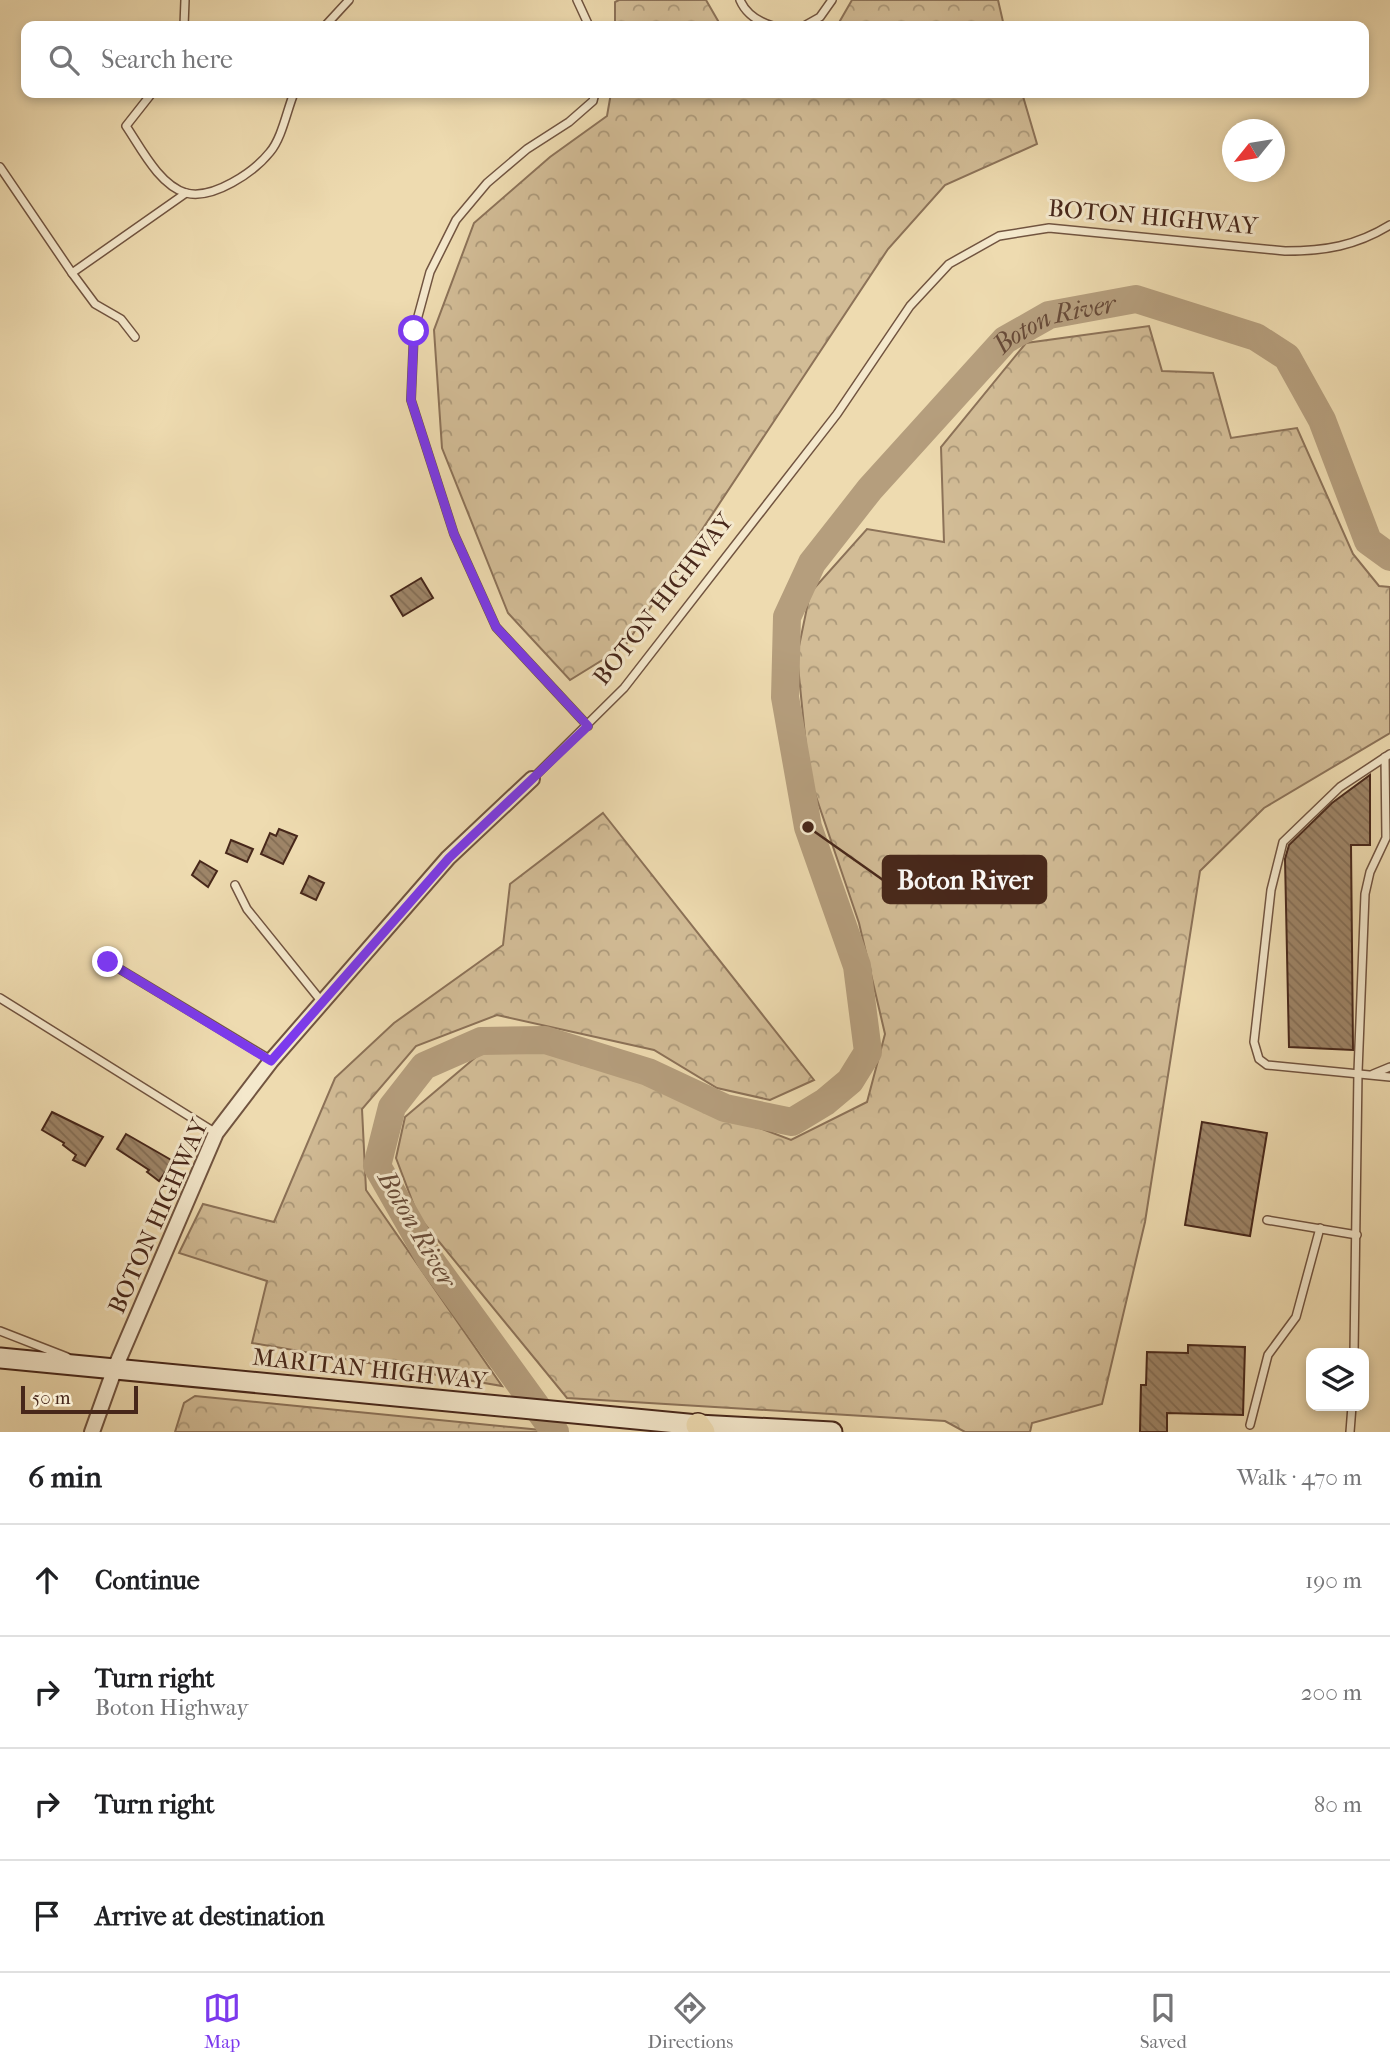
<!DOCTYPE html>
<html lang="en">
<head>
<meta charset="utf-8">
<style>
  :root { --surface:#fff; --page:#f2f2f2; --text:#202124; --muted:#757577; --line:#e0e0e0; --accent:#7c3aed }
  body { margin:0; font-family:"IM FELL French Canon",serif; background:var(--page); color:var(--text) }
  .controls { position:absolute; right:21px; bottom:21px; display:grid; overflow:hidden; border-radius:14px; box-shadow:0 4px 10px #0003 }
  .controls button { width:63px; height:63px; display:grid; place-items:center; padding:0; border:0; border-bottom:2px solid var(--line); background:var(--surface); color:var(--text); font:35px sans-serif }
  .compass { position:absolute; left:1222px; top:119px; width:63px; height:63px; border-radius:50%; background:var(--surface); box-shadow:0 4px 10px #0003; rotate:240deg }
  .scale { position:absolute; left:21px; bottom:18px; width:117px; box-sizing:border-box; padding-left:7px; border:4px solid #47271a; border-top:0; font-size:19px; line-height:24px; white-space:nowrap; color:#47271a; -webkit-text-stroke:5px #f4e8cc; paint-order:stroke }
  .stop { position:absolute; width:21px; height:21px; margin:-16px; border:5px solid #7c3aed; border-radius:50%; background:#fff }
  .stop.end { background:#7c3aed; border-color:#fff; box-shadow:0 2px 7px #0008 }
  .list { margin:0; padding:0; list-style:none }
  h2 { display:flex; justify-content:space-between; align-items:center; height:91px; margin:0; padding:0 28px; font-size:30px }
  h2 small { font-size:23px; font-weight:400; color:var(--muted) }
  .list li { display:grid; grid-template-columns:46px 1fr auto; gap:21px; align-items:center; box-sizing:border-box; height:112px; padding:0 28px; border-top:2px solid var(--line) }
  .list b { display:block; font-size:26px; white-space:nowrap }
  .list p { margin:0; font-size:23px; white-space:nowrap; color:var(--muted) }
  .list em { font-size:23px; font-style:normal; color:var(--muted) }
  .icon { flex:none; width:38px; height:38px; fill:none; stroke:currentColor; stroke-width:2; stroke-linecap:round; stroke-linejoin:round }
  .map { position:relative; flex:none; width:1390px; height:1432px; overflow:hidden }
  .search { position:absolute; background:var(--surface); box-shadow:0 4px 10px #0003; left:21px; right:21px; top:21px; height:77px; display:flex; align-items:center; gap:18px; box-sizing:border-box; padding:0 24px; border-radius:14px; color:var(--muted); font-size:26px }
  .sheet { height:539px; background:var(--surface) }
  nav { display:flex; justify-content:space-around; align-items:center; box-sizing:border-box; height:98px; border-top:2px solid var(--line); background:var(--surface); font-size:19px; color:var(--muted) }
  nav a { display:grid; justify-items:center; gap:4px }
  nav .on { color:var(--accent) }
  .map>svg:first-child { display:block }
</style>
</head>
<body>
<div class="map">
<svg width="1390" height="1432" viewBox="0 0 1390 1432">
  <defs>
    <pattern id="forest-crowns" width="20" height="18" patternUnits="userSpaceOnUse" patternTransform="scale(1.75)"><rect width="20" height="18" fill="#d2bc96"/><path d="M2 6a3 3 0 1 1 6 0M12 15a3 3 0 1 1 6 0" fill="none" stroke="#ac997a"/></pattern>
    <pattern id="building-back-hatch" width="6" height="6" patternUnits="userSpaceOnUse" patternTransform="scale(1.75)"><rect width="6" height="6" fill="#9e8568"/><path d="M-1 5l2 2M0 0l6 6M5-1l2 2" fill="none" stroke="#836d55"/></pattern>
  </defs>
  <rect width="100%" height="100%" fill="#eedbb0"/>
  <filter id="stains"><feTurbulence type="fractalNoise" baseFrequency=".00286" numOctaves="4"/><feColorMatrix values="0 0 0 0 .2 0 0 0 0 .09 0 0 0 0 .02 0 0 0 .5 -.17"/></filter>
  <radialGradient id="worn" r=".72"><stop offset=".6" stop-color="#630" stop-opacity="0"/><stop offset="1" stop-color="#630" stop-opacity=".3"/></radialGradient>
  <g fill="url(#forest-crowns)" stroke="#8c7258" stroke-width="2">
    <path d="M619,0H706L721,26H615V2Z"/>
    <path d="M852,0H998L1004,26H837Z"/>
    <path d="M611,93H1022L1037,144L945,185L888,249L625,646L570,680L508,613L442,448L434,330L474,223L550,157L607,116Z"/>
    <path d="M1149,326L1162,371L1213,373L1231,438L1297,428L1353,554L1379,586L1390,587V733L1264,808L1200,871L1145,1222L1102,1404L1032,1423L1030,1432H965L945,1421L567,1398L418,1216L396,1158L405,1117L483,1051H544L643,1083L791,1140L867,1102L885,1034L859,923L809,776L797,656L810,593L867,529L944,542L941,447L1026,343Z"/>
    <path d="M603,813L814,1080L770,1100L717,1088L654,1050L497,1015L416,1046L362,1109L366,1190L502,1386L252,1343L267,1281L179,1253L203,1204L274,1222L335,1078L394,1023L503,945L510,884Z"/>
    <path d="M195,1396L541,1430L542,1432H175L184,1403Z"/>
  </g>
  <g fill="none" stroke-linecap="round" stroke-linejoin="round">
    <path stroke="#b59e7d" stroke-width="28" id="s1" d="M555,1432L431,1261L377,1166L392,1107L424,1066L481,1041L545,1040L648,1072L725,1108L792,1122L825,1102L850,1081L868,1052L857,966L808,827L785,697L787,617L812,563L870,489L1005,340L1049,315L1136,299L1256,337L1287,357L1322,420L1368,541L1390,557"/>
  </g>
  <g fill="url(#building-back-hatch)" stroke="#47271a" stroke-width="2">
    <path d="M421,578L433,598L403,616L391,596Z"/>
    <path d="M1370,775V845H1351L1353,1050L1289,1047L1285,859L1289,845L1332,803Z"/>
    <path d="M279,829L297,836L283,864L261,854L270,833L276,836Z"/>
    <path d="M231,840L253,849L247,862L226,853Z"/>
    <path d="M200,861L217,871L208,887L192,875Z"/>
    <path d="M309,876L324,883L316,900L301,893Z"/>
    <path d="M52,1112L103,1137L85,1166L73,1160L76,1155L63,1145L64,1143L42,1130Z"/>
    <path d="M1202,1122L1267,1133L1250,1236L1185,1225Z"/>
    <path d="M126,1134L173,1161L159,1181L147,1172L149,1170L117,1149Z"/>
    <path d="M1188,1345L1245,1347L1243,1415L1167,1413V1432H1140L1141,1385H1146L1147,1352L1188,1353Z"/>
  </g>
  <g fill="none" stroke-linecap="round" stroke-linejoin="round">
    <defs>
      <g id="lane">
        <path d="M577,0L589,26"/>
        <path d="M740,0C746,14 759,22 773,26"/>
        <path d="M184,26L185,0"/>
        <path d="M325,26L349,0"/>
        <path d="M804,26L820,17L832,0"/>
        <path d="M152,93L126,126C141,148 159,185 186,193C213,200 254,172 270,152C282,138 287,110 294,93"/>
        <path d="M0,167L72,273L186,193"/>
        <path d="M72,273L95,304L121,319L135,337"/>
        <path d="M588,726L496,627L454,534L411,400L414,331L430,272L456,220L487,183L527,149L569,122L593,101L595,93"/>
        <path d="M1390,754L1340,787L1283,842L1271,890L1254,1042L1259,1059L1267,1065L1390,1077"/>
        <path d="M532,779L624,688L837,414L910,306L949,264L999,236L1049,228L1285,251C1325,251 1356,246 1390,225"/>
        <path d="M235,885L247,909L322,1002"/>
        <path d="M108,962L271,1060"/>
        <path d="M0,998L216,1133"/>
        <path d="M1373,1074L1390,1067"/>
        <path d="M1267,1220L1357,1235"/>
        <path d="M0,1331L67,1357"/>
        <path d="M1354,1353L1358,1072L1365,894L1370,872L1386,838L1385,757"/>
        <path d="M1250,1425L1268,1355L1296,1317L1320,1228"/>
        <path d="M1350,1432L1352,1406"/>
      </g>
      <path id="street" d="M92,1432L115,1368L216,1133L271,1061L448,858L532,779"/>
      <path id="secondary" d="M0,1358L698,1425L832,1432"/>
      <path id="primary" d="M698,1425L703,1432"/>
    </defs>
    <use href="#lane" stroke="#715440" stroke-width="10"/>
    <use href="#street" stroke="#715440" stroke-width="18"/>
    <use href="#secondary" stroke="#47271a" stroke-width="23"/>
    <use href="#primary" stroke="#47271a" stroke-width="26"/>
    <use href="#lane" stroke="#f4e8cc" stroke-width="7"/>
    <use href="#street" stroke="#f4e8cc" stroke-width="14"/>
    <use href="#secondary" stroke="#f4e8cc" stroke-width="19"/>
    <use href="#primary" stroke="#eedbb0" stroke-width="23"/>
  </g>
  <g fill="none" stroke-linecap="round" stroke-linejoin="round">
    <path stroke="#7c3aed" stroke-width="9" d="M108,962L271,1061L449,858L588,726L496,627L454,534L411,400L414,331"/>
  </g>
  <g text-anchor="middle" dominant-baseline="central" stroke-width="6" stroke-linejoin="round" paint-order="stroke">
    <g font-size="24" fill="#47271a" stroke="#f4e8cc">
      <text transform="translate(1153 217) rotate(5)">BOTON HIGHWAY</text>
      <text transform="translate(663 599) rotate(-52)">BOTON HIGHWAY</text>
      <text transform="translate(158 1216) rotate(-66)">BOTON HIGHWAY</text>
      <text transform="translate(370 1369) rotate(6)">MARITAN HIGHWAY</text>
    </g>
    <g font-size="26" font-style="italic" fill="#684b38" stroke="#f4e8cc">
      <text stroke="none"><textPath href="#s1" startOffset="1780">Boton River</textPath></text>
      <text transform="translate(417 1229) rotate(60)">Boton River</text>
    </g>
  </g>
  <path fill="none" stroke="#47271a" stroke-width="2.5" d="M808 827L883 880"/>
  <circle fill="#47271a" stroke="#f4e8cc" stroke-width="2.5" cx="808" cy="827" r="7"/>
  <rect fill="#47271a" stroke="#47271a" stroke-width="2.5" x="883" y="856" width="163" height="47" rx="7"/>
  <g font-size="26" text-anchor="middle" font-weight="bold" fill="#fff">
    <text x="965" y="889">Boton River</text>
  </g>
  <rect width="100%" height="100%" filter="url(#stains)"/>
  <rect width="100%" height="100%" fill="url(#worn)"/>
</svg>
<div class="controls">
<button><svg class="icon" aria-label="layers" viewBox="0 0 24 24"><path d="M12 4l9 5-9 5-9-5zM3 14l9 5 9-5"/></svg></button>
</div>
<svg class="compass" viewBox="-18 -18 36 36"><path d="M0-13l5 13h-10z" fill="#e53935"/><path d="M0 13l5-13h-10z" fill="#757577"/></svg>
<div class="scale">50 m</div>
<div class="stop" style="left:414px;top:331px"></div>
<div class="stop end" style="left:108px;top:962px"></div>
<div class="search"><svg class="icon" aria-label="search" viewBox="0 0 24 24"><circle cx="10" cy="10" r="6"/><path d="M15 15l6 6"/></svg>Search here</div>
</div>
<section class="sheet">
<h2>6 min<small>Walk · 470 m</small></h2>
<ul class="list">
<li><svg class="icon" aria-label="ahead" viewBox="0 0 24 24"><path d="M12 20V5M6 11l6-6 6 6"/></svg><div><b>Continue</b></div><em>190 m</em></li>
<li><svg class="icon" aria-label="right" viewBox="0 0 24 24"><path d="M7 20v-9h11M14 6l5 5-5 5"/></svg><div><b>Turn right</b><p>Boton Highway</p></div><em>200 m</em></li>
<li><svg class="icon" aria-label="right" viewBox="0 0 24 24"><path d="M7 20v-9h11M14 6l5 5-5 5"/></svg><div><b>Turn right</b></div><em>80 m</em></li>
<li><svg class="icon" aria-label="arrive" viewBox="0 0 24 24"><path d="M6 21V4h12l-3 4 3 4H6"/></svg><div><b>Arrive at destination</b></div></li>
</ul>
</section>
<nav>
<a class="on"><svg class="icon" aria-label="map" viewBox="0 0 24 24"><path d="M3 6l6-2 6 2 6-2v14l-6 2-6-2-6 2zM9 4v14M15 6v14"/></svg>Map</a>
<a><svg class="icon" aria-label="directions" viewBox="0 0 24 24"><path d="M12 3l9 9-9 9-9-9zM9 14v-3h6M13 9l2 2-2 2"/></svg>Directions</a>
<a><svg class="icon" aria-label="saved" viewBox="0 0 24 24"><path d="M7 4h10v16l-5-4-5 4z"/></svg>Saved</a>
</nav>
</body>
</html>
